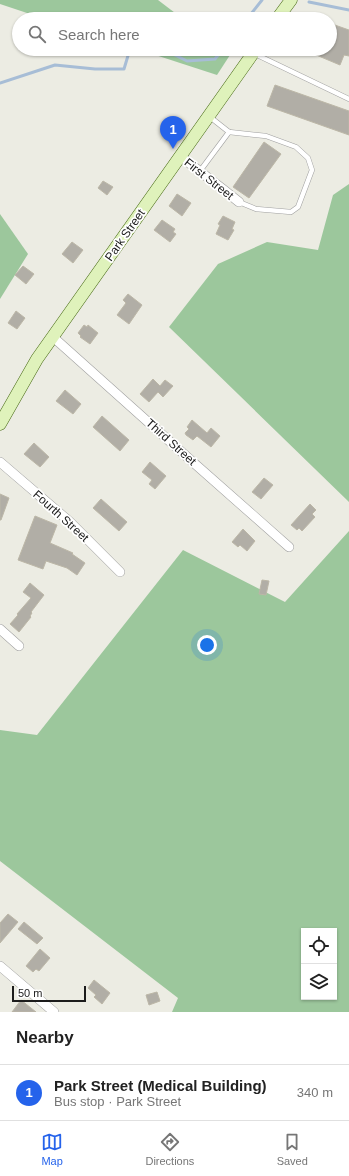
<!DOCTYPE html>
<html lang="en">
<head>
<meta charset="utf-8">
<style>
  :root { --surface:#fff; --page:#f6f6f6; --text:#222; --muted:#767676; --line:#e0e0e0; --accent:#2563eb }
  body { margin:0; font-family:Helvetica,sans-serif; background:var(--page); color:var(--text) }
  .controls { position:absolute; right:12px; bottom:12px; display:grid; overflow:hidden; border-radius:0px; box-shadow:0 1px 3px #0004 }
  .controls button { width:36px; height:36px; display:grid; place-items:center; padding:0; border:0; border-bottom:1px solid var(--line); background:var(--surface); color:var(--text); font:20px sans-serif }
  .scale { position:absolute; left:12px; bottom:10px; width:74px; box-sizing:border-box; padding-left:4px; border:2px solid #1c1c1c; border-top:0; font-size:11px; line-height:14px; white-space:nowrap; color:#1c1c1c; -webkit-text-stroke:3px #fff; paint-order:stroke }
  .you { position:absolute; left:207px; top:645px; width:14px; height:14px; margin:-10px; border:3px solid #fff; border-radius:50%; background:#1a73e8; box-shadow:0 0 0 6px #1a73e833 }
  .badge { display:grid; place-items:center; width:26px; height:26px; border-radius:50%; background:var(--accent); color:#fff; font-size:13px; font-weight:700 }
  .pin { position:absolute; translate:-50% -33px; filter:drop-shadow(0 1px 2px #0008) }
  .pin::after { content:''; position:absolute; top:21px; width:14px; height:12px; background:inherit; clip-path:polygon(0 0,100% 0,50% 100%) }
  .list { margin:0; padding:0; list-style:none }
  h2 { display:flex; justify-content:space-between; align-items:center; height:52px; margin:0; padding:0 16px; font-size:17px }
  h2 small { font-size:13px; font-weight:400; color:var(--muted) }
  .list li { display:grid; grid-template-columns:26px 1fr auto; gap:12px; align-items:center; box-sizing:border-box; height:56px; padding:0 16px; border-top:1px solid var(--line) }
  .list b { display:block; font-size:15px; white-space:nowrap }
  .list p { margin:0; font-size:13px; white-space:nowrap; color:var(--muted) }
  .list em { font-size:13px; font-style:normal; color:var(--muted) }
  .icon { flex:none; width:22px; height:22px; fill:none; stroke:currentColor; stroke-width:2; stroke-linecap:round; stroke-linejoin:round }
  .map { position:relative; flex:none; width:349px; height:1012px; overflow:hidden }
  .search { position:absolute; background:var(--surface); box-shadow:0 1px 3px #0004; left:12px; right:12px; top:12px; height:44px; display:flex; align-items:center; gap:10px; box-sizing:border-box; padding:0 14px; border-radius:22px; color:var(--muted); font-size:15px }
  .sheet { height:108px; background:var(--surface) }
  nav { display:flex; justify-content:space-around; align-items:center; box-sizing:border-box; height:56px; border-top:1px solid var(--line); background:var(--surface); font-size:11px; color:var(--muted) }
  nav a { display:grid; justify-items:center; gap:2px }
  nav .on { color:var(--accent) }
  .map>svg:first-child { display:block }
</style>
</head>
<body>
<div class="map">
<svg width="349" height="1012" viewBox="0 0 349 1012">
  <rect width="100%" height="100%" fill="#ecece3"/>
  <g fill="#9cc79c" fill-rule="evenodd">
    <path d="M0,0H158L183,19H45L0,4Z"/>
    <path d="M137,49H222L230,55L217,75Z"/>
    <path d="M349,184V502L169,327L218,264L267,242L318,250L333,195Z"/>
    <path d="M0,214L28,254L0,299Z"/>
    <path d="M349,531V1012H172L178,998L0,861V730L37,735L183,550L285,602ZM304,931H334V997H304Z"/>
  </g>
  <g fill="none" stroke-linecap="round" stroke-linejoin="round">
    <g stroke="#a7bdd6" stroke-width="3">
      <path d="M309,2L349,10"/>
      <path d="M247,19L262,0"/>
      <path d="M163,49L187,61L215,59L223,49"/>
      <path d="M0,83L55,65L95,69H124L130,49"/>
    </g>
  </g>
  <g fill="#b1aea6" stroke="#bcb7a7">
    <path d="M332,24L349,30V56L344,55L340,65L302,49H330V29Z"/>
    <path d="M275,85L349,111V135L267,106Z"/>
    <path d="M264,142L281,154L249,198L233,187Z"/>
    <path d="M103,181L113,187L107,195L98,188Z"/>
    <path d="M177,194L191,203L182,216L169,206Z"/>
    <path d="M223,216L235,222L232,229L234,230L228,240L216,234L220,225L218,224Z"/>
    <path d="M162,220L175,229L173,232L176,234L170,242L154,230Z"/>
    <path d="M72,242L83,250L73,263L62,254Z"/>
    <path d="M23,266L34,274L26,284L15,275Z"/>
    <path d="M128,294L142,305L129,324L117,315L126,303L123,300Z"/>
    <path d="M16,311L25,318L17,329L8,323Z"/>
    <path d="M84,325L87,327L88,325L98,333L90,344L80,337L81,336L78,333Z"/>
    <path d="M153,379L160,386L165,380L173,386L163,397L158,392L149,402L140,394Z"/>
    <path d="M65,390L81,404L73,414L56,401Z"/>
    <path d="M102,416L129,440L120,451L93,427Z"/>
    <path d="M192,420L207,433L211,428L220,436L211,447L197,436L193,440L186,435L185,433L189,429L187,427Z"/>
    <path d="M34,443L49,457L40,467L24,454Z"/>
    <path d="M150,462L166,476L155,489L149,484L152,480L142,472Z"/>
    <path d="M264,478L273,485L261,499L252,492Z"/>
    <path d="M0,494L9,498L1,520H0Z"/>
    <path d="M101,499L127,522L119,531L93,508Z"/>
    <path d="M310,504L316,510L312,514L315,517L302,531L299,528L297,530L291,525Z"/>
    <path d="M35,516L57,525L50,543L73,553L72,554L85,563L77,575L67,568L46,561L43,569L18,560Z"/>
    <path d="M243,529L255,541L247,551L240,545L238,547L232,542Z"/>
    <path d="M262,580L269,581L266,595L259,594Z"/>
    <path d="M30,583L44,595L31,612L32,613L30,616L31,617L19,632L10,624L18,615L17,614L31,598L23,592Z"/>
    <path d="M8,914L18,922L0,943V923Z"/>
    <path d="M24,922L43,938L37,944L18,929Z"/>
    <path d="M40,949L50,958L39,971L36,969L33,972L26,966Z"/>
    <path d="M94,980L110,993L102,1004L94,997L96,995L88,988Z"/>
    <path d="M157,992L160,1001L149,1005L146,995Z"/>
    <path d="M21,1000L36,1012H12Z"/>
  </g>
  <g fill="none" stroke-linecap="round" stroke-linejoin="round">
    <defs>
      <g id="service">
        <path d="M255,54L349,99"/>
        <path d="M210,117L229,132L266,136L296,147L308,158L312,170L298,207L291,212L256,209L239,202"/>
        <path d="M200,171L229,132"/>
      </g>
      <g id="minor">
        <path d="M180,156L224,190L239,202"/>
        <path d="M53,337L195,464L289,547"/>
        <path d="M0,462L70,522L120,572"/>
        <path d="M0,629L19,646"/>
        <path d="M0,966L54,1012"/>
      </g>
      <g id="secondary">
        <path d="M277,19L291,0"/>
        <path d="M0,424L37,359L256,49"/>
      </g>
    </defs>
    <use href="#service" stroke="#a0a0a0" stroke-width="5.5"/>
    <use href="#minor" stroke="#a0a0a0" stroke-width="10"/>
    <use href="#secondary" stroke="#436610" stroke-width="13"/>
    <use href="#service" stroke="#fff" stroke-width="4.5"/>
    <use href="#minor" stroke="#fff" stroke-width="9"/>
    <use href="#secondary" stroke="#dff2bb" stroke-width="12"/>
  </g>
  <g text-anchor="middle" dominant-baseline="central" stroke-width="3.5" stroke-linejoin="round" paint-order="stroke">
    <g font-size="12" fill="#1c1c1c" stroke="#fff">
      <text transform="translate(209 179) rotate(38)">First Street</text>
      <text transform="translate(125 235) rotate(-55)">Park Street</text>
      <text transform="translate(171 442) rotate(42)">Third Street</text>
      <text transform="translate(61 516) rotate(42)">Fourth Street</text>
    </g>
  </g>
</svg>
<div class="controls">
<button><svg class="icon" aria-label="locate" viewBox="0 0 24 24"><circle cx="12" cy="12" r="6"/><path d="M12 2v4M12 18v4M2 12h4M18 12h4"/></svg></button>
<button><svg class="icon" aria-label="layers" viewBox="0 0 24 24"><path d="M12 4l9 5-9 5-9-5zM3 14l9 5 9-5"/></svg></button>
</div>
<div class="scale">50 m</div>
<div class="you"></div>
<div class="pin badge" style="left:173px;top:149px">1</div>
<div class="search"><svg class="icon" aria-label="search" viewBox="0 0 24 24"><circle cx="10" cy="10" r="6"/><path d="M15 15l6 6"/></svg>Search here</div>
</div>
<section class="sheet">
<h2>Nearby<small></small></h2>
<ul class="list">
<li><span class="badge">1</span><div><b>Park Street (Medical Building)</b><p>Bus stop · Park Street</p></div><em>340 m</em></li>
</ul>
</section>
<nav>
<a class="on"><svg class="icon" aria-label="map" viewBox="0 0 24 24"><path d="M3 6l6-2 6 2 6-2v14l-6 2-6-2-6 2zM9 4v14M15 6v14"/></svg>Map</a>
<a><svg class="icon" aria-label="directions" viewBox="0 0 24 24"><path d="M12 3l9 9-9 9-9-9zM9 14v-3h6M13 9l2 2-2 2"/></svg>Directions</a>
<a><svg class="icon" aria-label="saved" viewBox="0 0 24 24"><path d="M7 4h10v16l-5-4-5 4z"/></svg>Saved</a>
</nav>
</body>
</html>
